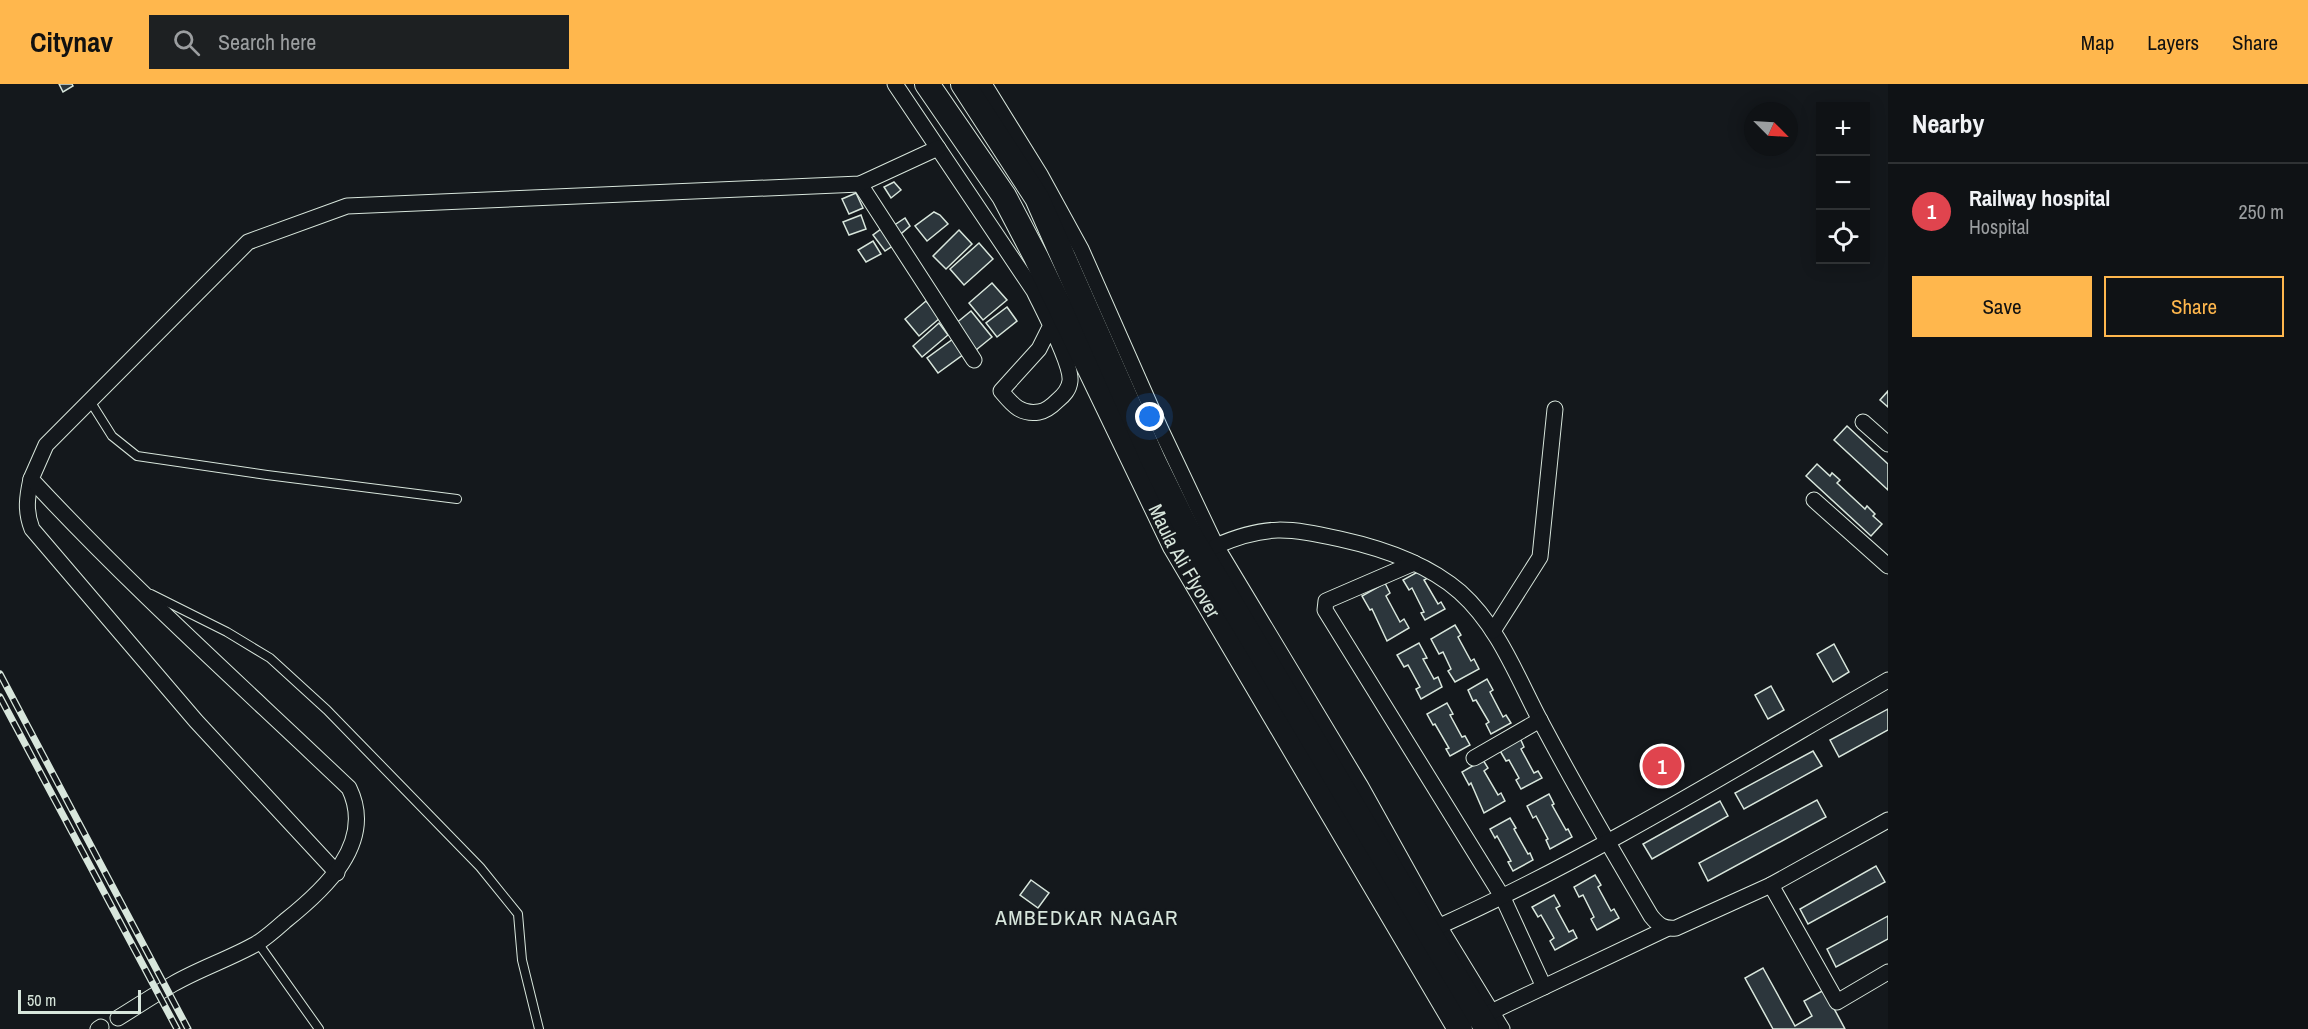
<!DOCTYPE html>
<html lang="en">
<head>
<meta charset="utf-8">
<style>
  :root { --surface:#0f1215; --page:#1d2022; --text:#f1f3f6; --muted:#9b9ea0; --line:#2f3234; --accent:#ffb74d }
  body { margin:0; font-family:"Archivo Narrow",sans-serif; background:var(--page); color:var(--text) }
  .controls { position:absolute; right:18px; top:18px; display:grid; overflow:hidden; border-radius:0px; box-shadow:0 3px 15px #0003 }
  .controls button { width:54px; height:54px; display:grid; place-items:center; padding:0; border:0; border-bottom:2px solid var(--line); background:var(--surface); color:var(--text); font:30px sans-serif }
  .compass { position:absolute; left:1744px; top:18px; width:54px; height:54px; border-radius:50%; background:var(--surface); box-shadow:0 3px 15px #0003; rotate:114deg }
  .scale { position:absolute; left:18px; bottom:15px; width:123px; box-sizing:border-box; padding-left:6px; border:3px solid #d8e6dc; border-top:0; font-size:16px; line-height:21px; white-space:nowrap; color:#d8e6dc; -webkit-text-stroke:4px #14181c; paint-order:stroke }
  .you { position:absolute; left:1150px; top:333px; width:21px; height:21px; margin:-15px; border:4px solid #fff; border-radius:50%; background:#1a73e8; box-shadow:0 0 0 9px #1a73e833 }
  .badge { display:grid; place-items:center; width:39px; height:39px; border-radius:50%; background:var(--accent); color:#fff; font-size:20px; font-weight:700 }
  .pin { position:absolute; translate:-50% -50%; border:3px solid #fff; box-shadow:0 2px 6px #0006 }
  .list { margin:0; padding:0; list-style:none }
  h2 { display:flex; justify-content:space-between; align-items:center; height:78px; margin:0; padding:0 24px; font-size:26px }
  h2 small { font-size:20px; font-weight:400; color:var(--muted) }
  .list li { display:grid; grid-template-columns:39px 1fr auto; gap:18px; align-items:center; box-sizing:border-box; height:96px; padding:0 24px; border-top:2px solid var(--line) }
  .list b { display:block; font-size:22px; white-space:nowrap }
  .list p { margin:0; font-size:20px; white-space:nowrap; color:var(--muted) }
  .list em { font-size:20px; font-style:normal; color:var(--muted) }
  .actions { display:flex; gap:12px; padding:18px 24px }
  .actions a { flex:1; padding:14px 0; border:2px solid var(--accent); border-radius:0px; text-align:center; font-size:21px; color:var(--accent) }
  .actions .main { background:var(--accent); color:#111 }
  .icon { flex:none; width:33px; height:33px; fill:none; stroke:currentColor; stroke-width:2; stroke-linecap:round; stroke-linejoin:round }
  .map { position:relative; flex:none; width:1888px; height:945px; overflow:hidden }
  header { display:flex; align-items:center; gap:36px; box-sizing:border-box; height:84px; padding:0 30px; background:var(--accent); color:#111 }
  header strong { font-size:28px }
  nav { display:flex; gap:33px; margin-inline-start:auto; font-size:21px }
  .search { width:420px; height:54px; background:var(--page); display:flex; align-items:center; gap:15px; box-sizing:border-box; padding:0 21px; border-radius:0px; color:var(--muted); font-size:22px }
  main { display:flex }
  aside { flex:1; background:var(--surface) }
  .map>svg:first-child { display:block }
</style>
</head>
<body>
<header>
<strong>Citynav</strong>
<div class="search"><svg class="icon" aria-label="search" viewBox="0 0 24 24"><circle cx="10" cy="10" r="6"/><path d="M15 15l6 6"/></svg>Search here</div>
<nav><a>Map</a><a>Layers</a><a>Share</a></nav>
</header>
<main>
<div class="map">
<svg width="1888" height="945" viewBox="0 0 1888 945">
  <rect width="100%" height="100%" fill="#14181c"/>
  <g fill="#2c363c" stroke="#d8e6dc" stroke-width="1.5">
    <path d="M59,0H72L73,2L63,8Z"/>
    <path d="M894,98L901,106L891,114L884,103Z"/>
    <path d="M856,109L863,124L849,130L842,115Z"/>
    <path d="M934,128L940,131L948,140L927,157L915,142Z"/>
    <path d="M861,131L866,145L849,151L843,138Z"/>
    <path d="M905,134L910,142L896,154L890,144Z"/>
    <path d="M881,145L894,161L885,167L873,151Z"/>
    <path d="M959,146L972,160L946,185L933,172Z"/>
    <path d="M873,157L881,170L866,178L858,166Z"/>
    <path d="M979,159L993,175L964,201L950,185Z"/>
    <path d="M992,199L1007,216L983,236L969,219Z"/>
    <path d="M926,217L940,234L919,252L905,235Z"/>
    <path d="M1007,223L1017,237L997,253L986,239Z"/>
    <path d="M971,227L992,253L976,266L955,240Z"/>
    <path d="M939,239L948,251L922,273L913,262Z"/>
    <path d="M953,255L964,270L938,289L927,274Z"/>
    <path d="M1888,307V323L1880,316Z"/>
    <path d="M1847,342L1888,380V406L1834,356Z"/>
    <path d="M1817,380L1830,392L1832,389L1840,396L1837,399L1865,425L1867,422L1875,430L1873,432L1882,440L1871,452L1806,392Z"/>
    <path d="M1423,485L1428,494L1424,496L1438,520L1441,518L1445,525L1425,536L1421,529L1424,528L1412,504L1409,506L1403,496Z"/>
    <path d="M1385,499L1390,509L1386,512L1400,538L1404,535L1409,544L1387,557L1372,525L1370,526L1362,512Z"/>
    <path d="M1455,541L1461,551L1458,553L1471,577L1474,575L1479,585L1455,598L1448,587L1451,585L1443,568L1439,570L1431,555Z"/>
    <path d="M1419,559L1427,574L1423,575L1434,595L1438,593L1442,603L1421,615L1416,605L1420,603L1408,581L1404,583L1397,571Z"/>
    <path d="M1834,560L1849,588L1833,598L1817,570Z"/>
    <path d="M1487,595L1493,606L1490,608L1503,633L1506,631L1511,639L1491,650L1486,640L1489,638L1476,616L1473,617L1468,606Z"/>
    <path d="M1771,602L1784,626L1768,635L1755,611Z"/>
    <path d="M1447,619L1453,630L1450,631L1462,653L1465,652L1470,661L1450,672L1446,665L1449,664L1435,640L1433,641L1427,630Z"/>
    <path d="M1888,625V646L1839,673L1830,656Z"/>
    <path d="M1520,654L1524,663L1521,665L1534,689L1538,687L1542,694L1521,705L1516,696L1519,694L1509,676L1506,677L1499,665Z"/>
    <path d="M1813,667L1822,682L1744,725L1735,709Z"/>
    <path d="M1483,676L1488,684L1484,687L1498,711L1501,709L1505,717L1484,729L1471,699L1469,701L1462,688Z"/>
    <path d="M1549,710L1554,720L1552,721L1566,746L1568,745L1572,753L1550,765L1546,756L1548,755L1536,732L1533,734L1527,722Z"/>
    <path d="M1817,716L1826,733L1708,797L1699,779Z"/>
    <path d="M1720,717L1728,732L1652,775L1643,760Z"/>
    <path d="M1510,734L1516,744L1514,745L1528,770L1530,769L1533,776L1513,787L1508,778L1511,777L1497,752L1495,754L1490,745Z"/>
    <path d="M1876,782L1885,798L1808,840L1800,825Z"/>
    <path d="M1595,791L1601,801L1598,803L1611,827L1614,825L1619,834L1597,846L1591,835L1594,833L1583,811L1579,813L1574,803Z"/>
    <path d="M1031,796L1049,809L1038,824L1020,811Z"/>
    <path d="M1554,811L1560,822L1556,824L1569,848L1573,846L1577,854L1555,866L1550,857L1554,854L1541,831L1538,833L1532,823Z"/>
    <path d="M1888,832V855L1836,883L1827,865Z"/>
    <path d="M1763,884L1795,942L1812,932L1804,917L1824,906L1845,945H1773L1745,894Z"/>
  </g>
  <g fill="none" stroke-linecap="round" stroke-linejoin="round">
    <defs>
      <g id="service">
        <path d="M90,317L112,352L137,372L267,391L457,415"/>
        <path d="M151,510L227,548L270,574L327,626L480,783L518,830L522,876L539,945"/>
        <path d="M258,859L319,945"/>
      </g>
      <g id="minor">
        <path d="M895,0L1034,207C1043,226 1072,280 1070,297C1069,306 1064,311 1058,316C1053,321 1046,327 1039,328C1020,331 1012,320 1001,307L1039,265L1050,243"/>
        <path d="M984,0L1041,92L1081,165L1161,346L1216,462L1360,701L1434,834L1502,945"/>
        <path d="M860,100L974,276"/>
        <path d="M1863,338L1888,360"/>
        <path d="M31,395C27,413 25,427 32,445L196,637L337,789"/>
        <path d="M1814,416L1888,482"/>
        <path d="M1216,462C1266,440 1289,444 1340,455C1381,464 1428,480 1460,508C1499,543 1517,593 1541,638C1576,704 1613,768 1651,832C1659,842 1664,845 1676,844L1771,801L1888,736"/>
        <path d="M1414,479L1326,517L1325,526L1503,814L1544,903"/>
        <path d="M1493,547L1540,473L1555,325"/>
        <path d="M1474,674L1540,636"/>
        <path d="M1771,801L1837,918L1888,888"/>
        <path d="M1440,842C1595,772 1741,681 1888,596"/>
        <path d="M1491,928L1666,845"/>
        <path d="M118,934C136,923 154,911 173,900C199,885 229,875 256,860C266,854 276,845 285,837C324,806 376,759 349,704C242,602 131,503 31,395L46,361L248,158L347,122L860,100L938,64"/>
        <path d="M98,945L101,943"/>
      </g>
      <g id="primary">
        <path id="s1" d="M927,0L1004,112L1036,173L1175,462L1460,945"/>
        <path d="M963,0L1037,114L1154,378L1191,453L1487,945"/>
      </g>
    </defs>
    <use href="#service" stroke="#d8e6dc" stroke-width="10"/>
    <use href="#minor" stroke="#d8e6dc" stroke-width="17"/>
    <use href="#primary" stroke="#d8e6dc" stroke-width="26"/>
    <use href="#service" stroke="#14181c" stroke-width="8"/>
    <use href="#minor" stroke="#14181c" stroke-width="15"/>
    <use href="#primary" stroke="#14181c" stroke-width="24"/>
    <defs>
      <g id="rail">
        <path d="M0,590L188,945"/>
        <path d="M0,613L177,945"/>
      </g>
    </defs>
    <use href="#rail" stroke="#d8e6dc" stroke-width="7"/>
    <use href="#rail" stroke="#14181c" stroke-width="4.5" stroke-dasharray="14" stroke-linecap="butt"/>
  </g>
  <g text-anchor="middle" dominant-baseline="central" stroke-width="4.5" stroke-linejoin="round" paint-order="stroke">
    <g font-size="20" fill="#d8e6dc" stroke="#14181c">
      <text stroke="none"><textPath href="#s1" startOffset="543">Maula Ali Flyover</textPath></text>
    </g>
    <g font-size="21" letter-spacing="1.5" fill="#d8e6dc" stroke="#14181c">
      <text x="1087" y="833">AMBEDKAR NAGAR</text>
    </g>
  </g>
</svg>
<div class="controls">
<button>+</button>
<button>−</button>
<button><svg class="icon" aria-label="locate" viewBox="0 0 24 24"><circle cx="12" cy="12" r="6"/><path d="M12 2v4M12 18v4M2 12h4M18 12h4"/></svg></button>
</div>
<svg class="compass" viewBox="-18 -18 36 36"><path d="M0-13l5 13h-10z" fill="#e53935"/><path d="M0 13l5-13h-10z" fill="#9b9ea0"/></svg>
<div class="scale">50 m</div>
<div class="you"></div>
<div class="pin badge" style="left:1662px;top:682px;background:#e0444e">1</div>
</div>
<aside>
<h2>Nearby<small></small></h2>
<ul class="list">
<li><span class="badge" style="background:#e0444e">1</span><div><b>Railway hospital</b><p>Hospital</p></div><em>250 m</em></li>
</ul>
<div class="actions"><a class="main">Save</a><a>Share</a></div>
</aside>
</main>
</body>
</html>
